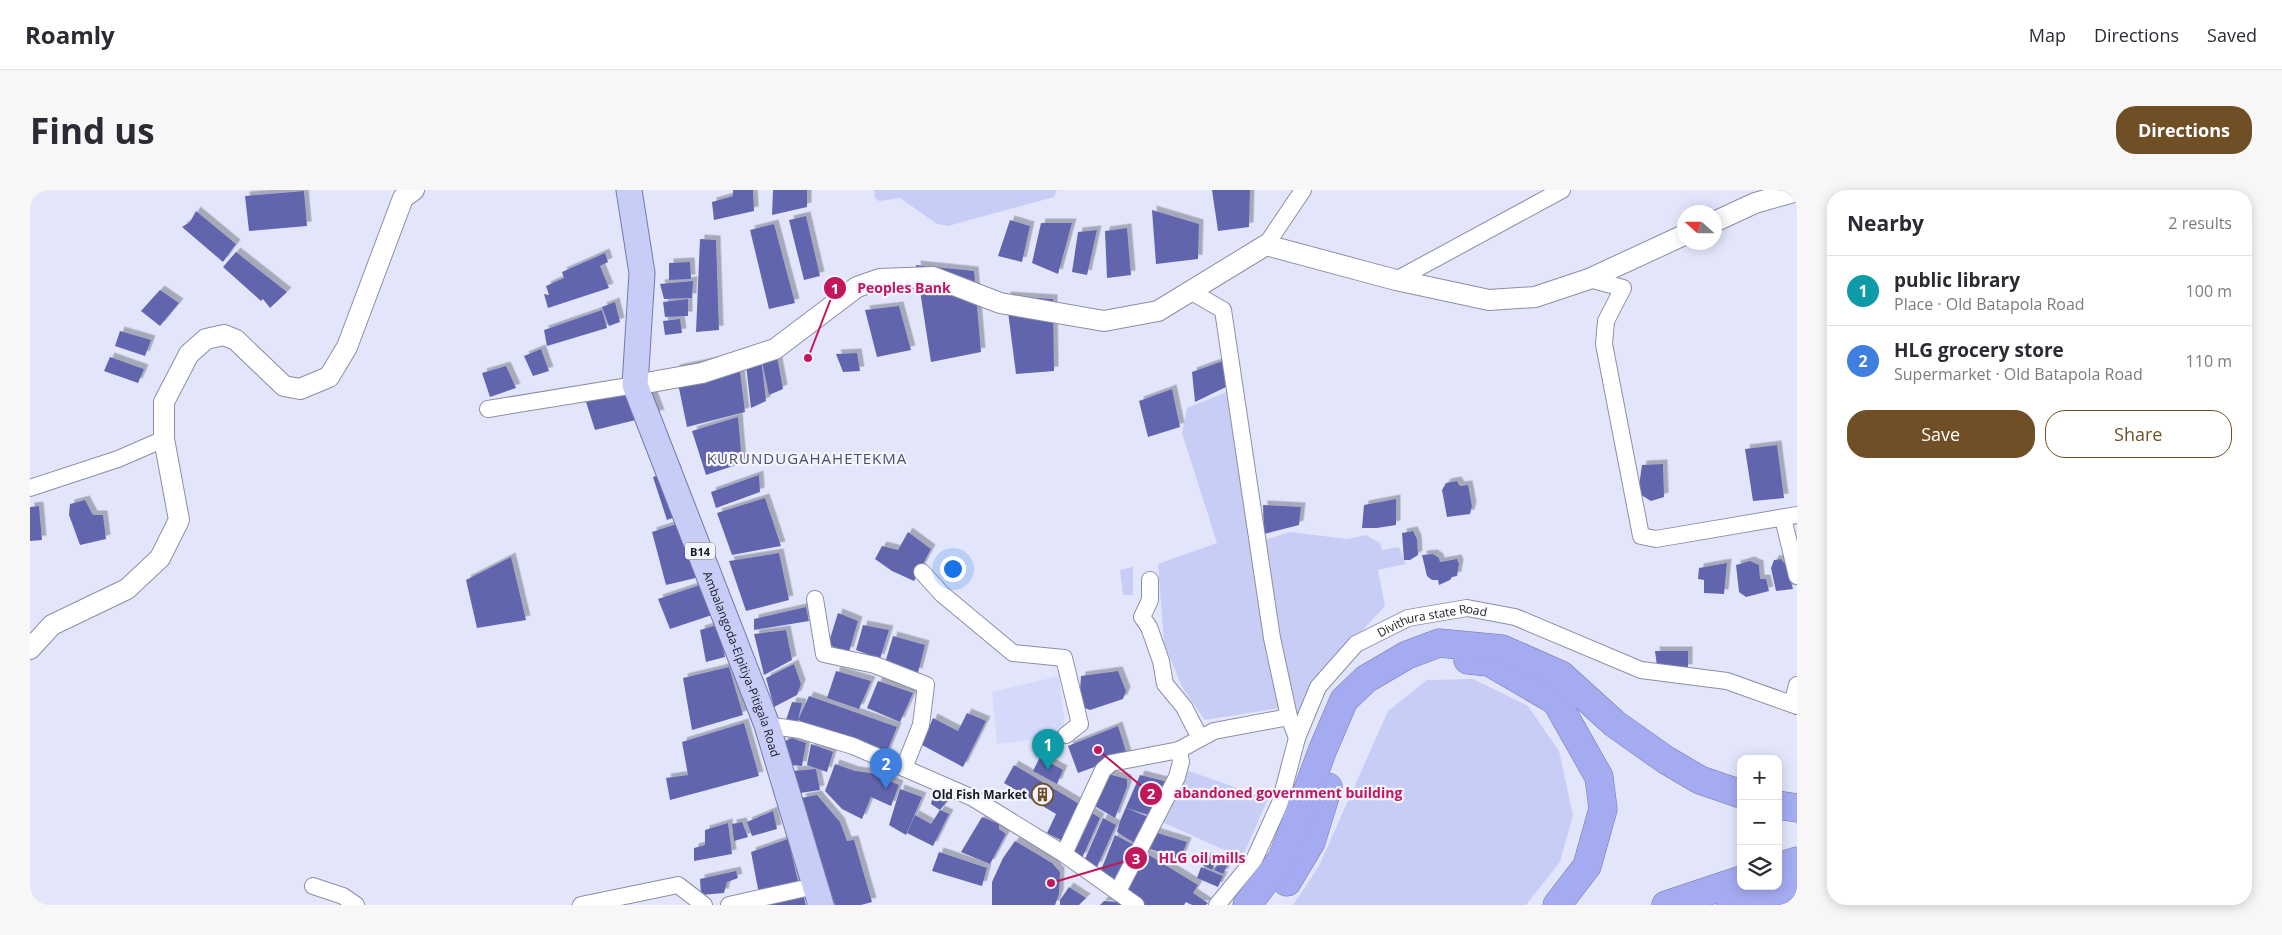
<!DOCTYPE html>
<html lang="en">
<head>
<meta charset="utf-8">
<style>
  :root { --surface:#fff; --page:#f7f7f7; --text:#2b2b33; --muted:#7c7c81; --line:#e1e1e2; --accent:#704f26 }
  body { margin:0; font-family:"Open Sans",sans-serif; background:var(--page); color:var(--text) }
  .controls { position:absolute; right:15px; bottom:15px; display:grid; overflow:hidden; border-radius:10px; box-shadow:0 2px 12px #0003 }
  .controls button { width:45px; height:45px; display:grid; place-items:center; padding:0; border:0; border-bottom:1px solid var(--line); background:var(--surface); color:var(--text); font:25px sans-serif }
  .compass { position:absolute; left:1647px; top:15px; width:45px; height:45px; border-radius:50%; background:var(--surface); box-shadow:0 2px 12px #0003; rotate:291deg }
  .you { position:absolute; left:922px; top:378px; width:18px; height:18px; margin:-12px; border:4px solid #fff; border-radius:50%; background:#1a73e8; box-shadow:0 0 0 8px #1a73e833 }
  .badge { display:grid; place-items:center; width:32px; height:32px; border-radius:50%; background:var(--accent); color:#fff; font-size:16px; font-weight:700 }
  .pin { position:absolute; translate:-50% -41px; filter:drop-shadow(0 1px 2px #0008) }
  .pin::after { content:''; position:absolute; top:26px; width:18px; height:15px; background:inherit; clip-path:polygon(0 0,100% 0,50% 100%) }
  .list { margin:0; padding:0; list-style:none }
  h2 { display:flex; justify-content:space-between; align-items:center; height:65px; margin:0; padding:0 20px; font-size:21px }
  h2 small { font-size:16px; font-weight:400; color:var(--muted) }
  .list li { display:grid; grid-template-columns:32px 1fr auto; gap:15px; align-items:center; box-sizing:border-box; height:70px; padding:0 20px; border-top:1px solid var(--line) }
  .list b { display:block; font-size:19px; white-space:nowrap }
  .list p { margin:0; font-size:16px; white-space:nowrap; color:var(--muted) }
  .list em { font-size:16px; font-style:normal; color:var(--muted) }
  .actions { display:flex; gap:10px; padding:15px 20px }
  .actions a { flex:1; padding:11px 0; border:1px solid var(--accent); border-radius:20px; text-align:center; font-size:18px; color:var(--accent) }
  .actions .main { background:var(--accent); color:#fff }
  .icon { flex:none; width:28px; height:28px; fill:none; stroke:currentColor; stroke-width:2; stroke-linecap:round; stroke-linejoin:round }
  .map { position:relative; flex:none; width:1767px; height:715px; overflow:hidden; border-radius:20px }
  header { display:flex; align-items:center; gap:30px; box-sizing:border-box; height:70px; padding:0 25px; background:var(--surface); border-bottom:1px solid var(--line) }
  header strong { font-size:24px }
  nav { display:flex; gap:28px; margin-inline-start:auto; font-size:18px }
  .intro { display:flex; align-items:center; justify-content:space-between; box-sizing:border-box; height:120px; padding:0 30px }
  h1 { margin:0; font-size:35px }
  .button { padding:12px 22px; border-radius:20px; background:var(--accent); color:#fff; font-size:18px; font-weight:700 }
  main { display:flex; gap:30px; padding:0 30px }
  aside { flex:1; background:var(--surface); border-radius:20px; box-shadow:0 2px 12px #0003 }
  .map>svg:first-child { display:block }
</style>
</head>
<body>
<header>
<strong>Roamly</strong>
<nav><a>Map</a><a>Directions</a><a>Saved</a></nav>
</header>
<div class="intro"><h1>Find us</h1><a class="button">Directions</a></div>
<main>
<div class="map">
<svg width="1767" height="715" viewBox="0 0 1767 715">
  <defs>
    <filter id="shadow"><feDropShadow dx="4.5" dy="-4.5" stdDeviation="0" flood-color="#0004"/></filter>
  </defs>
  <rect width="100%" height="100%" fill="#e3e6fb"/>
  <path fill="#d5dafa" d="M1029,486L1036,545L967,554L962,502Z"/>
  <g fill="#c8cdf6">
    <path d="M844,0H1027L1024,7L918,36L907,34L870,8L849,11L845,8Z"/>
    <path d="M1196,202L1200,207L1236,454L1249,518L1175,530L1152,497L1134,453L1128,374L1187,353L1152,243L1157,218Z"/>
    <path d="M1260,342L1317,349L1336,345L1350,353L1352,360L1369,357L1376,374L1348,380L1355,416L1311,464L1267,548L1254,506L1232,351Z"/>
    <path d="M1103,377V405H1093L1090,380Z"/>
    <path d="M1443,489L1498,516L1529,561L1543,625L1530,672L1496,715H1263L1289,676L1358,521L1397,490Z"/>
    <path d="M1156,580L1238,609L1212,668L1130,631Z"/>
  </g>
  <g fill="#6165ae" filter="url(#shadow)">
    <path d="M703,0H723L724,21L684,30L682,12L703,6Z"/>
    <path d="M743,0H777V17L742,25Z"/>
    <path d="M1182,0H1220L1219,37L1188,41Z"/>
    <path d="M274,1L277,36L219,41L215,6Z"/>
    <path d="M1122,20L1169,34L1168,69L1126,74Z"/>
    <path d="M166,21L206,54L193,72L152,37L160,32Z"/>
    <path d="M776,26L790,86L774,90L759,30Z"/>
    <path d="M980,30L1000,36L992,72L968,66Z"/>
    <path d="M1011,33H1042L1028,84L1002,73Z"/>
    <path d="M744,34L765,113L739,119L720,40Z"/>
    <path d="M1097,38L1101,85L1077,88L1075,41Z"/>
    <path d="M1067,40L1057,85L1042,82L1048,42Z"/>
    <path d="M670,49L686,50L689,140L666,142Z"/>
    <path d="M206,62L257,102L240,118L233,109L231,111L193,77Z"/>
    <path d="M575,63L578,72L570,76L579,98L518,118L514,104L519,105L516,96L534,88L532,82Z"/>
    <path d="M660,72L661,89L639,90V73Z"/>
    <path d="M886,75L944,81L951,162L901,172Z"/>
    <path d="M663,91L662,108L634,109L630,94Z"/>
    <path d="M130,100L149,113L130,136L111,121Z"/>
    <path d="M976,106L1023,109L1024,181L986,184Z"/>
    <path d="M658,109V126L635,127L633,112Z"/>
    <path d="M585,112L590,132L579,136L572,117Z"/>
    <path d="M869,116L881,160L847,167L835,120Z"/>
    <path d="M572,120L577,138L517,156L514,140Z"/>
    <path d="M650,129L652,143L635,145L633,131Z"/>
    <path d="M90,141L121,150L115,166L85,156Z"/>
    <path d="M511,159L519,181L503,186L494,166Z"/>
    <path d="M746,161L753,199L739,205L731,167Z"/>
    <path d="M827,163L830,181L813,182L806,164Z"/>
    <path d="M708,166L715,222L657,237L645,179Z"/>
    <path d="M80,167L114,179L108,193L74,181Z"/>
    <path d="M731,167L736,211L721,218L716,175Z"/>
    <path d="M1193,171L1196,197L1165,212L1162,182Z"/>
    <path d="M476,176L486,198L460,207L452,183Z"/>
    <path d="M617,190L630,224L565,240L556,212Z"/>
    <path d="M1142,199L1150,237L1118,247L1109,211Z"/>
    <path d="M708,227L712,273L676,285L662,241Z"/>
    <path d="M1747,255L1754,308L1723,311L1715,259Z"/>
    <path d="M1633,274L1634,307L1621,311L1608,303L1612,275Z"/>
    <path d="M646,279L656,323L637,330L623,287Z"/>
    <path d="M729,285L730,302L686,318L681,302Z"/>
    <path d="M1427,291L1430,296L1438,295L1442,316L1440,324L1417,327L1412,300L1416,293Z"/>
    <path d="M735,308L751,356L702,365L687,323Z"/>
    <path d="M1366,309V335L1347,338H1332L1334,315Z"/>
    <path d="M55,310L63,325H73L76,349L50,355L39,325L40,314Z"/>
    <path d="M1233,315L1271,317L1269,335L1234,344Z"/>
    <path d="M9,316L12,350L0,351V317Z"/>
    <path d="M659,330L674,386L636,395L622,342Z"/>
    <path d="M1383,341L1387,349L1388,365L1380,370H1374L1372,343Z"/>
    <path d="M878,342L901,359L884,391L862,381L845,369L852,356L868,360Z"/>
    <path d="M749,363L759,410L716,421L699,371Z"/>
    <path d="M1403,364L1409,368L1410,372L1427,369L1429,374L1427,386L1422,387L1420,390L1409,395L1408,390H1402L1397,386L1392,365Z"/>
    <path d="M481,367L496,430L447,438L436,390Z"/>
    <path d="M1751,369L1756,375L1763,399L1746,401L1741,378L1744,370Z"/>
    <path d="M1720,371L1729,375L1730,389H1736L1739,401L1716,407L1709,402L1706,375Z"/>
    <path d="M1697,373L1694,404L1674,403V390L1668,389L1669,378Z"/>
    <path d="M676,393L685,424L640,439L628,409Z"/>
    <path d="M776,417L779,431L724,440V429Z"/>
    <path d="M808,423L828,431L819,462L798,455Z"/>
    <path d="M687,435L695,467L676,472L670,440Z"/>
    <path d="M833,435L859,440L850,469L826,460Z"/>
    <path d="M756,440L762,470L734,485L724,444Z"/>
    <path d="M863,446L895,455L888,483L855,473Z"/>
    <path d="M1625,461H1658V479L1627,476Z"/>
    <path d="M764,474L771,494L767,505L744,517L736,488Z"/>
    <path d="M699,477L713,525L662,540L653,488Z"/>
    <path d="M806,481L841,491L829,519L797,508Z"/>
    <path d="M1088,481L1096,501L1093,509L1060,520L1049,516L1051,486Z"/>
    <path d="M848,491L883,503L870,532L837,518Z"/>
    <path d="M779,506L867,537L856,564L768,530L767,534L755,533L762,512L772,513L768,530Z"/>
    <path d="M937,523L956,531L933,577L892,555L903,528L928,541Z"/>
    <path d="M714,533L729,586L640,610L636,588L658,585L652,552Z"/>
    <path d="M1088,536L1097,565L1048,583L1038,556Z"/>
    <path d="M762,548L776,553L772,576L760,575L753,552Z"/>
    <path d="M781,554L803,562L797,582L777,575Z"/>
    <path d="M1010,567L1033,580L1027,594L1003,581Z"/>
    <path d="M805,574L825,581L841,583L869,595L861,616L841,607L832,629L812,619L795,601Z"/>
    <path d="M984,575L1051,615L1034,652L1017,643L1026,624L974,593Z"/>
    <path d="M786,579L790,600L770,603L762,581Z"/>
    <path d="M1078,584L1097,589V597L1085,628L1063,615Z"/>
    <path d="M1110,585L1138,592L1126,627L1096,618L1118,627L1106,654L1087,642L1090,631Z"/>
    <path d="M870,599L892,607L876,645L859,635Z"/>
    <path d="M787,605L810,632L817,651L824,650L842,712L831,715H805L771,608Z"/>
    <path d="M903,606L918,610L910,620L919,624L903,656L877,643L885,625L901,634L910,620L901,614Z"/>
    <path d="M743,621L747,639L722,646L717,632Z"/>
    <path d="M1059,621L1070,628L1052,668L1045,663L1043,656Z"/>
    <path d="M952,627L969,634V639L976,644L960,674L931,662Z"/>
    <path d="M1073,628L1086,635L1067,677L1055,669Z"/>
    <path d="M712,632L718,647L704,651L702,634Z"/>
    <path d="M698,633L702,664L664,671V658L675,655V640Z"/>
    <path d="M1124,642L1157,652L1150,670L1118,658Z"/>
    <path d="M1085,645L1104,655L1090,692L1079,687L1071,680Z"/>
    <path d="M758,649L769,696L729,704L721,662Z"/>
    <path d="M985,651L1022,673L1030,682L1029,704L1025,715H962V692L973,668Z"/>
    <path d="M909,662L957,678L952,696L902,681Z"/>
    <path d="M1114,662L1168,695L1163,703L1178,713L1176,715H1162L1156,712L1154,715H1115L1100,705L1098,692Z"/>
    <path d="M1176,667L1186,671L1182,680L1172,675Z"/>
    <path d="M1189,672L1197,676L1193,684L1184,680Z"/>
    <path d="M1171,677L1193,686L1188,697L1167,688Z"/>
    <path d="M706,681L708,688L697,692L694,703L671,705L670,689Z"/>
    <path d="M1039,697L1056,708L1049,715H1030V710Z"/>
    <path d="M773,705L776,715H740V714Z"/>
    <path d="M1074,711L1092,712L1097,715H1070Z"/>
  </g>
  <g fill="none" stroke-linecap="round" stroke-linejoin="round">
    <defs>
      <g id="minor">
        <path d="M1236,55L1273,0"/>
        <path d="M1559,89L1593,98L1576,131L1574,154L1611,346L1626,349L1767,325"/>
        <path d="M1366,90L1532,0"/>
        <path d="M1160,101L1193,120L1242,448L1259,527L1267,548"/>
        <path d="M458,219L605,195"/>
        <path d="M0,298L88,269L134,249"/>
        <path d="M1753,328L1767,386"/>
        <path d="M892,382L912,404L983,463L1034,468L1050,534L1036,545"/>
        <path d="M1120,390V410L1112,427L1119,437L1131,471L1135,494L1154,517L1170,548"/>
        <path d="M785,409L794,464L845,475L896,495L891,535L874,578"/>
        <path d="M1762,514L1767,495"/>
        <path d="M737,535L770,540L823,556L943,608L1034,664L1106,715"/>
        <path d="M1034,664L1073,580L1081,573L1149,560L1184,541L1259,527"/>
        <path d="M283,696L313,706L326,715"/>
        <path d="M1088,701L1147,587L1151,572L1149,560"/>
        <path d="M551,715L648,695L674,715"/>
        <path d="M699,715L785,696"/>
        <path id="s1" d="M1187,715L1224,670L1250,613L1267,548L1288,497L1326,454L1378,428L1437,418L1485,427L1611,480L1697,491L1767,516"/>
      </g>
      <g id="tertiary">
        <path d="M1684,32L1725,13L1767,1"/>
        <path d="M605,195L672,183L745,159L827,97L850,89L903,87L970,113L1074,131L1128,121L1236,55L1366,90L1459,110L1505,107L1559,89L1654,45"/>
        <path d="M0,459L22,435L97,399L130,368L149,330L134,249V212L159,164L176,149L194,145L206,150L254,196L270,199L299,187L317,157L373,8L384,0"/>
      </g>
      <g id="primary">
        <path id="s2" d="M599,0L612,83L605,195L737,535L791,715"/>
      </g>
      <g id="motorway">
        <path d="M1438,470L1459,472L1526,511L1569,587L1573,619L1557,676L1527,715"/>
        <path d="M1748,615L1767,618"/>
        <path d="M1748,677L1767,671"/>
        <path d="M1257,692L1281,652L1298,597"/>
        <path d="M1217,715L1252,669L1293,559L1314,510L1336,489L1377,465L1409,453L1472,459L1531,485L1585,534L1636,570L1670,590L1711,604"/>
        <path d="M1636,715L1711,690"/>
        <path d="M1700,715L1767,695"/>
      </g>
    </defs>
    <use href="#minor" stroke="#8b8fa6" stroke-width="18"/>
    <use href="#tertiary" stroke="#8b8fa6" stroke-width="22"/>
    <use href="#primary" stroke="#7378a9" stroke-width="27"/>
    <use href="#motorway" stroke="#7378a9" stroke-width="29"/>
    <use href="#minor" stroke="#fff" stroke-width="16"/>
    <use href="#tertiary" stroke="#fff" stroke-width="20"/>
    <use href="#primary" stroke="#c8cdf7" stroke-width="25"/>
    <use href="#motorway" stroke="#a4abf1" stroke-width="28"/>
  </g>
  <defs>
    <symbol id="building-ring" viewBox="-11 -11 22 22"><circle r="9.5" fill="#f3f4ff" stroke="#704f26" stroke-width="1.5"/><path d="M-4-6H4V6H1V3H-1V6H-4ZM-2.5-4.3h1.7v1.8h-1.7ZM.8-4.3h1.7v1.8H.8ZM-2.5-1h1.7V.8h-1.7ZM.8-1h1.7V.8H.8Z" fill="#704f26"/></symbol>
  </defs>
  <g fill-rule="evenodd">
    <use href="#building-ring" x="1000" y="592" width="25" height="25"/>
  </g>
  <g text-anchor="middle" dominant-baseline="central" stroke-width="4.5" stroke-linejoin="round" paint-order="stroke">
    <rect fill="#f3f4ff" stroke="#5a5b64" stroke-width="1" x="655" y="352.5" width="30" height="17" rx="4"/>
    <g font-size="11" font-weight="bold" fill="#181a22">
      <text x="670" y="361">B14</text>
    </g>
    <g font-size="12" fill="#181a22" stroke="#f3f4ff">
      <text stroke="none"><textPath href="#s1" startOffset="382">Divithura state Road</textPath></text>
      <text stroke="none"><textPath href="#s2" startOffset="495">Ambalangoda-Elpitiya-Pitigala Road</textPath></text>
    </g>
    <g font-size="12" font-weight="bold" fill="#181a22" stroke="#f3f4ff" text-anchor="end">
      <text x="997" y="604">Old Fish Market</text>
    </g>
    <g font-size="15" letter-spacing="1" fill="#4c4e63" stroke="#f3f4ff">
      <text x="777" y="268">KURUNDUGAHAHETEKMA</text>
    </g>
  </g>
  <path fill="none" stroke="#c2185b" stroke-width="2" d="M778 168L805 98M1068 560L1121 604M1021 693L1106 668"/>
  <g fill="#c2185b" stroke="#f3f4ff" stroke-width="2">
    <circle cx="778" cy="168" r="5"/>
    <circle cx="1068" cy="560" r="5"/>
    <circle cx="1021" cy="693" r="5"/>
    <circle cx="805" cy="98" r="12"/>
    <circle cx="1121" cy="604" r="12"/>
    <circle cx="1106" cy="668" r="12"/>
  </g>
  <g font-size="15" text-anchor="middle" font-weight="bold" fill="#fff">
    <text x="805" y="104">1</text>
    <text x="1121" y="609">2</text>
    <text x="1106" y="674">3</text>
  </g>
  <g font-size="14" text-anchor="middle" font-weight="bold" fill="#c2185b" stroke="#f3f4ff" stroke-width="4.5" stroke-linejoin="round" paint-order="stroke">
    <text x="874" y="103">Peoples Bank</text>
    <text x="1258" y="608">abandoned government building</text>
    <text x="1172" y="673">HLG oil mills</text>
  </g>
</svg>
<div class="controls">
<button>+</button>
<button>−</button>
<button><svg class="icon" aria-label="layers" viewBox="0 0 24 24"><path d="M12 4l9 5-9 5-9-5zM3 14l9 5 9-5"/></svg></button>
</div>
<svg class="compass" viewBox="-18 -18 36 36"><path d="M0-13l5 13h-10z" fill="#e53935"/><path d="M0 13l5-13h-10z" fill="#7c7c81"/></svg>
<div class="you"></div>
<div class="pin badge" style="left:1018px;top:580px;background:#0f9aa8">1</div>
<div class="pin badge" style="left:856px;top:599px;background:#3f7fe0">2</div>
</div>
<aside>
<h2>Nearby<small>2 results</small></h2>
<ul class="list">
<li><span class="badge" style="background:#0f9aa8">1</span><div><b>public library</b><p>Place · Old Batapola Road</p></div><em>100 m</em></li>
<li><span class="badge" style="background:#3f7fe0">2</span><div><b>HLG grocery store</b><p>Supermarket · Old Batapola Road</p></div><em>110 m</em></li>
</ul>
<div class="actions"><a class="main">Save</a><a>Share</a></div>
</aside>
</main>
</body>
</html>
